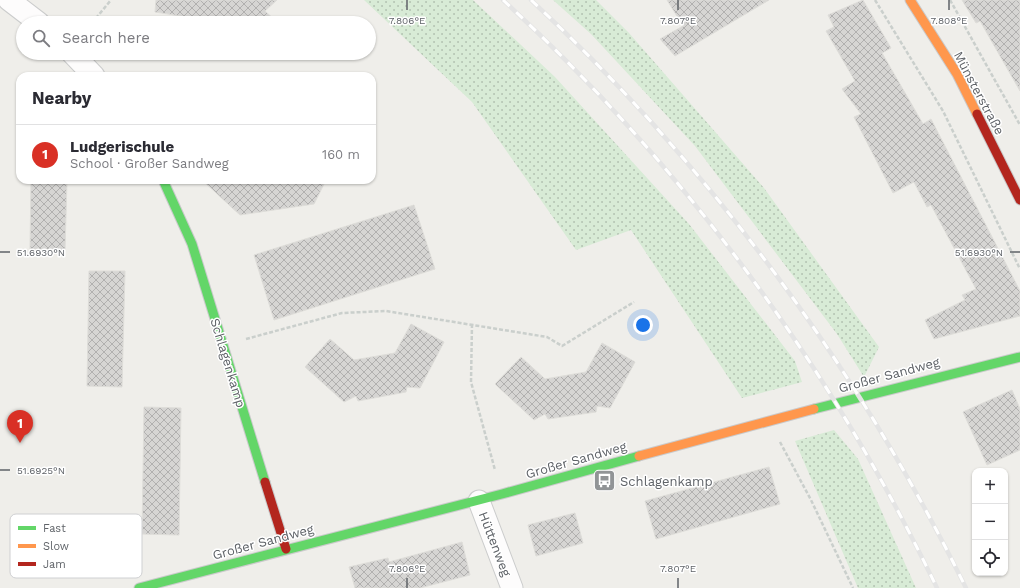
<!DOCTYPE html>
<html lang="en">
<head>
<meta charset="utf-8">
<style>
  :root { --surface:#fff; --page:#f2f2f3; --text:#2b2b33; --muted:#7c7c81; --line:#e1e1e2; --accent:#d93025 }
  body { margin:0; font-family:"Work Sans",sans-serif; background:var(--page); color:var(--text) }
  .controls { position:absolute; right:12px; bottom:12px; display:grid; overflow:hidden; border-radius:8px; box-shadow:0 1px 3px #0004 }
  .controls button { width:36px; height:36px; display:grid; place-items:center; padding:0; border:0; border-bottom:1px solid var(--line); background:var(--surface); color:var(--text); font:20px sans-serif }
  .you { position:absolute; left:643px; top:325px; width:14px; height:14px; margin:-10px; border:3px solid #fff; border-radius:50%; background:#1a73e8; box-shadow:0 0 0 6px #1a73e833 }
  .badge { display:grid; place-items:center; width:26px; height:26px; border-radius:50%; background:var(--accent); color:#fff; font-size:13px; font-weight:700 }
  .pin { position:absolute; translate:-50% -33px; filter:drop-shadow(0 1px 2px #0008) }
  .pin::after { content:''; position:absolute; top:21px; width:14px; height:12px; background:inherit; clip-path:polygon(0 0,100% 0,50% 100%) }
  .list { margin:0; padding:0; list-style:none }
  h2 { display:flex; justify-content:space-between; align-items:center; height:52px; margin:0; padding:0 16px; font-size:17px }
  h2 small { font-size:13px; font-weight:400; color:var(--muted) }
  .list li { display:grid; grid-template-columns:26px 1fr auto; gap:12px; align-items:center; box-sizing:border-box; height:60px; padding:0 16px; border-top:1px solid var(--line) }
  .list b { display:block; font-size:15px; white-space:nowrap }
  .list p { margin:0; font-size:13px; white-space:nowrap; color:var(--muted) }
  .list em { font-size:13px; font-style:normal; color:var(--muted) }
  .icon { flex:none; width:22px; height:22px; fill:none; stroke:currentColor; stroke-width:2; stroke-linecap:round; stroke-linejoin:round }
  .map { position:relative; flex:none; width:1020px; height:588px; overflow:hidden }
  .search { position:absolute; background:var(--surface); box-shadow:0 1px 3px #0004; left:16px; top:16px; width:360px; height:44px; display:flex; align-items:center; gap:10px; box-sizing:border-box; padding:0 14px; border-radius:22px; color:var(--muted); font-size:15px }
  .panel { position:absolute; background:var(--surface); box-shadow:0 1px 3px #0004; left:16px; top:72px; width:360px; height:112px; border-radius:12px }
  .map>svg:first-child { display:block }
</style>
</head>
<body>
<div class="map">
<svg width="1020" height="588" viewBox="0 0 1020 588">
  <defs>
    <pattern id="grass-dots" width="8" height="8" patternUnits="userSpaceOnUse"><rect width="8" height="8" fill="#d8ebd6"/><path d="M2 2h.1M6 6h.1" fill="none" stroke="#b2c2b1" stroke-width="1.8" stroke-linecap="round"/></pattern>
    <pattern id="building-cross-hatch" width="8" height="8" patternUnits="userSpaceOnUse"><rect width="8" height="8" fill="#d6d5d3"/><path d="M0 0l8 8M0 8l8-8" fill="none" stroke="#b1b0af"/></pattern>
  </defs>
  <rect width="100%" height="100%" fill="#efeeea"/>
  <g fill="url(#grass-dots)">
    <path d="M364,0H473L555,77L689,224L795,361L802,382L742,398L631,230L576,250L472,102Z"/>
    <path d="M553,0H596L629,33L764,188L879,347L864,377L837,334L695,146L591,34Z"/>
    <path d="M834,430L858,459L916,588H858L795,441Z"/>
  </g>
  <g fill="url(#building-cross-hatch)" stroke="#deddd9">
    <path d="M156,0H277L265,11L278,23H226L155,12Z"/>
    <path d="M667,0H769L675,56L660,39L683,26Z"/>
    <path d="M863,0L891,48L882,53L923,124L931,119L1020,291V316L934,339L925,320L965,300L962,295L976,289L931,205L927,207L914,182L893,193L854,117L861,114L842,89L855,81L826,31L834,27L828,15Z"/>
    <path d="M962,0H1020V91L980,21L976,23Z"/>
    <path d="M31,180H67L65,250L30,249Z"/>
    <path d="M202,180H326L314,204L240,215Z"/>
    <path d="M414,205L435,269L274,320L254,255Z"/>
    <path d="M89,271H125L122,387L87,386Z"/>
    <path d="M411,324L444,342L420,388L407,387L406,392L358,401L356,396L344,402L305,367L330,339L354,360L395,353Z"/>
    <path d="M602,343L635,362L610,408L597,406L596,412L548,419L545,414L534,420L495,384L521,357L545,379L586,372Z"/>
    <path d="M1012,390L1020,409V450L987,465L963,412Z"/>
    <path d="M144,407L181,408L179,535L142,534Z"/>
    <path d="M769,467L780,504L656,539L645,501Z"/>
    <path d="M575,513L583,543L536,556L528,525Z"/>
    <path d="M462,542L470,575L420,588H355L349,567L388,558L389,562Z"/>
  </g>
  <g fill="none" stroke-linecap="round" stroke-linejoin="round">
    <defs>
      <g id="street">
        <path d="M9,0L39,23"/>
        <path d="M72,53L94,76"/>
        <path d="M479,501L512,588"/>
      </g>
      <g id="fast">
        <path d="M163,180L192,244L265,482"/>
        <path d="M814,409L1020,357"/>
        <path d="M139,588L502,494L639,456"/>
      </g>
      <g id="slow">
        <path d="M910,0L957,74L977,114"/>
        <path d="M639,456L814,409"/>
      </g>
      <g id="jam">
        <path d="M977,114L1020,200"/>
        <path d="M265,482L286,549"/>
      </g>
    </defs>
    <use href="#street" stroke="#cbcccc" stroke-width="23"/>
    <use href="#fast" stroke="#cacacb" stroke-width="11"/>
    <use href="#slow" stroke="#cacacb" stroke-width="11"/>
    <use href="#jam" stroke="#cacacb" stroke-width="11"/>
    <g stroke="#cacfcc" stroke-width="2.5" stroke-dasharray="4 2" stroke-linecap="butt">
      <path d="M875,0L943,111L1020,269"/>
      <path d="M950,0L1020,125"/>
      <path d="M92,23L111,0"/>
      <path d="M472,324L471,382L495,470"/>
      <path d="M246,339L342,313L386,311L547,337L562,346L634,302"/>
      <path d="M780,442L811,500L853,588"/>
    </g>
    <use href="#street" stroke="#fdfcfc" stroke-width="21"/>
    <use href="#fast" stroke="#63d668" stroke-width="9"/>
    <use href="#slow" stroke="#ff974d" stroke-width="9"/>
    <use href="#jam" stroke="#b3261e" stroke-width="9"/>
    <defs>
      <g id="rail">
        <path d="M503,0C684,166 831,367 937,588"/>
        <path d="M531,0C711,167 858,368 966,588"/>
      </g>
    </defs>
    <use href="#rail" stroke="#e4e4e4" stroke-width="4.5"/>
    <use href="#rail" stroke="#fff" stroke-width="3" stroke-dasharray="9" stroke-linecap="butt"/>
  </g>
  <path fill="none" stroke="#5f6368" stroke-width="1.5" d="M407,0V10M678,0V10M949,0V10M0,252H10M1010,252H1020M0,470H10M407,578V588M678,578V588"/>
  <defs>
    <symbol id="bus-square" viewBox="-11 -11 22 22"><rect x="-9" y="-9" width="18" height="18" rx="4" fill="#919496" stroke="#fff"/><path d="M-5-6H5V4H4V6H2V4H-2V6H-4V4H-5ZM-3.5-4V0h7V-4ZM-3.5 1.2v1.5H-2V1.2ZM2 1.2v1.5H3.5V1.2Z" fill="#fff"/></symbol>
  </defs>
  <g fill-rule="evenodd">
    <use href="#bus-square" x="592" y="468" width="25" height="25"/>
  </g>
  <g text-anchor="middle" dominant-baseline="central" stroke-width="3" stroke-linejoin="round" paint-order="stroke">
    <g font-size="13" fill="#5f6368" stroke="#fff">
      <text transform="translate(979 93) rotate(62)">Münsterstraße</text>
      <text transform="translate(228 363) rotate(73)">Schlagenkamp</text>
      <text transform="translate(889 375) rotate(-15)">Großer Sandweg</text>
      <text transform="translate(576 460) rotate(-16)">Großer Sandweg</text>
      <text transform="translate(263 542) rotate(-15)">Großer Sandweg</text>
      <text transform="translate(495 544) rotate(69)">Hüttenweg</text>
    </g>
    <g font-size="13" fill="#5f6368" stroke="#fff" text-anchor="start">
      <text x="620" y="481">Schlagenkamp</text>
    </g>
  </g>
  <rect x="10" y="514" width="132" height="64" rx="6" fill="#fff" stroke="#cfd0d2" stroke-width="1"/>
  <rect x="18" y="526" width="18" height="4" fill="#63d668"/>
  <rect x="18" y="544" width="18" height="4" fill="#ff974d"/>
  <rect x="18" y="562" width="18" height="4" fill="#b3261e"/>
  <g font-size="11" fill="#5f6368">
    <text x="43" y="532">Fast</text>
    <text x="43" y="550">Slow</text>
    <text x="43" y="568">Jam</text>
  </g>
  <g font-size="10" text-anchor="middle" fill="#5f6368" stroke="#fff" stroke-width="3" stroke-linejoin="round" paint-order="stroke">
    <text x="407" y="24">7.806°E</text>
    <text x="678" y="24">7.807°E</text>
    <text x="949" y="24">7.808°E</text>
    <text x="41" y="256">51.6930°N</text>
    <text x="979" y="256">51.6930°N</text>
    <text x="41" y="474">51.6925°N</text>
    <text x="407" y="572">7.806°E</text>
    <text x="678" y="572">7.807°E</text>
  </g>
</svg>
<div class="controls">
<button>+</button>
<button>−</button>
<button><svg class="icon" aria-label="locate" viewBox="0 0 24 24"><circle cx="12" cy="12" r="6"/><path d="M12 2v4M12 18v4M2 12h4M18 12h4"/></svg></button>
</div>
<div class="you"></div>
<div class="pin badge" style="left:20px;top:443px">1</div>
<div class="search"><svg class="icon" aria-label="search" viewBox="0 0 24 24"><circle cx="10" cy="10" r="6"/><path d="M15 15l6 6"/></svg>Search here</div>
<section class="panel">
<h2>Nearby<small></small></h2>
<ul class="list">
<li><span class="badge">1</span><div><b>Ludgerischule</b><p>School · Großer Sandweg</p></div><em>160 m</em></li>
</ul>
</section>
</div>
</body>
</html>
